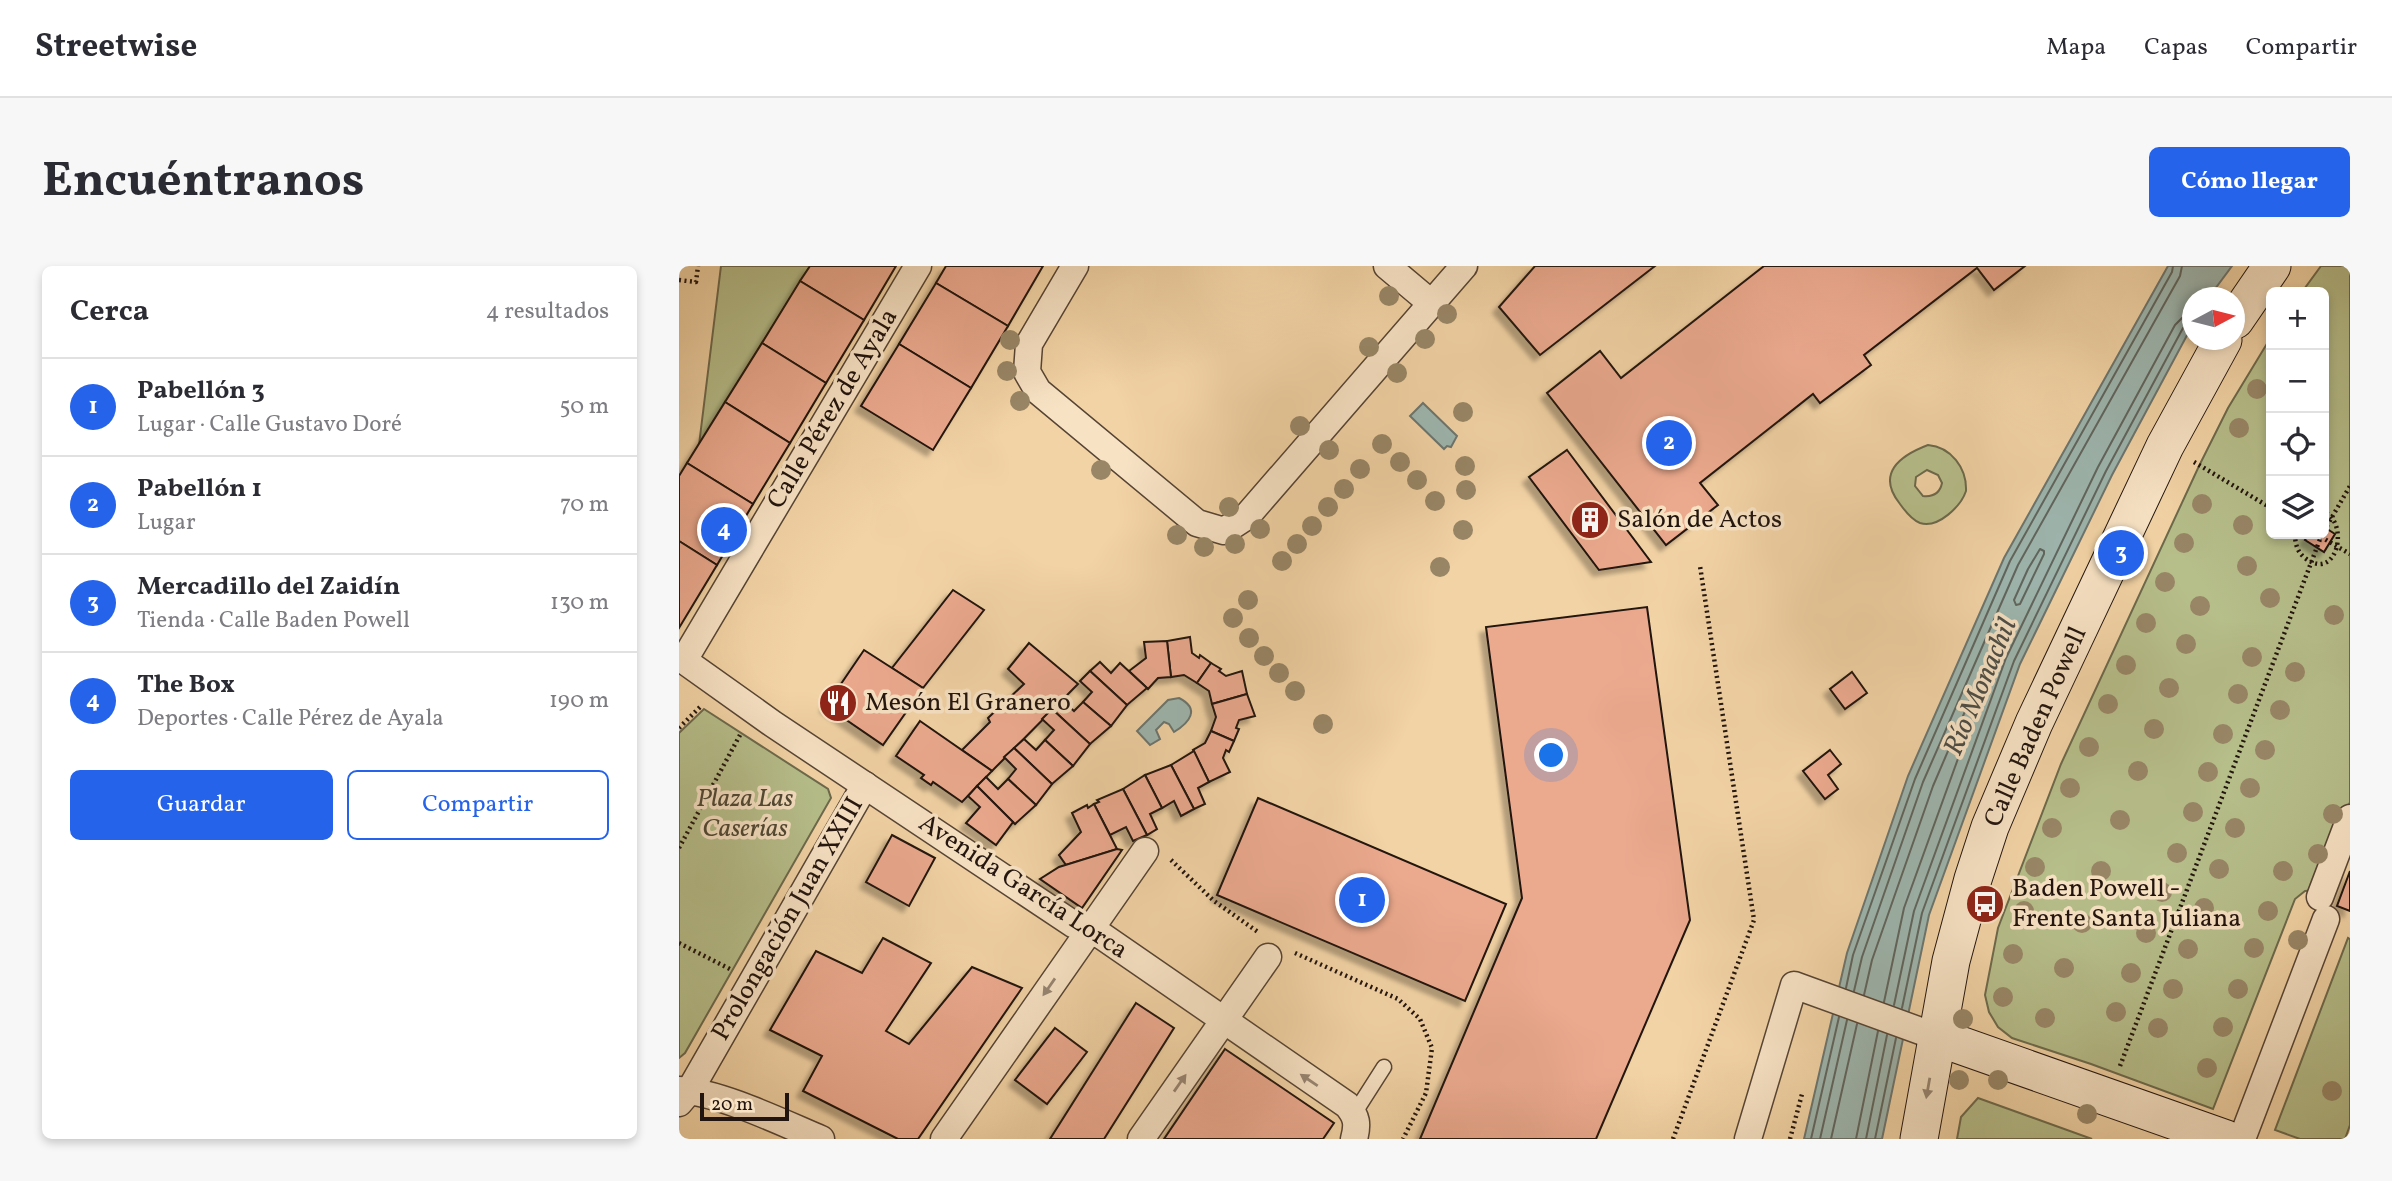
<!DOCTYPE html>
<html lang="es">
<head>
<meta charset="utf-8">
<style>
  :root { --surface:#fff; --page:#f7f7f7; --text:#2b2b33; --muted:#7c7c81; --line:#e1e1e2; --accent:#2563eb }
  body { margin:0; font-family:Vollkorn,serif; background:var(--page); color:var(--text) }
  .controls { position:absolute; right:21px; top:21px; display:grid; overflow:hidden; border-radius:10px; box-shadow:0 4px 10px #0003 }
  .controls button { width:63px; height:63px; display:grid; place-items:center; padding:0; border:0; border-bottom:2px solid var(--line); background:var(--surface); color:var(--text); font:35px sans-serif }
  .compass { position:absolute; left:1503px; top:21px; width:63px; height:63px; border-radius:50%; background:var(--surface); box-shadow:0 4px 10px #0003; rotate:83deg }
  .scale { position:absolute; left:21px; bottom:18px; width:89px; box-sizing:border-box; padding-left:7px; border:4px solid #22140e; border-top:0; font-size:19px; line-height:24px; white-space:nowrap; color:#22140e; -webkit-text-stroke:5px #f7e2c4; paint-order:stroke }
  .you { position:absolute; left:873px; top:490px; width:24px; height:24px; margin:-18px; border:5px solid #fff; border-radius:50%; background:#1a73e8; box-shadow:0 0 0 10px #1a73e833 }
  .badge { display:grid; place-items:center; width:46px; height:46px; border-radius:50%; background:var(--accent); color:#fff; font-size:23px; font-weight:700 }
  .pin { position:absolute; translate:-50% -50%; border:4px solid #fff; box-shadow:0 2px 7px #0006 }
  .list { margin:0; padding:0; list-style:none }
  h2 { display:flex; justify-content:space-between; align-items:center; height:91px; margin:0; padding:0 28px; font-size:30px }
  h2 small { font-size:23px; font-weight:400; color:var(--muted) }
  .list li { display:grid; grid-template-columns:46px 1fr auto; gap:21px; align-items:center; box-sizing:border-box; height:98px; padding:0 28px; border-top:2px solid var(--line) }
  .list b { display:block; font-size:26px; white-space:nowrap }
  .list p { margin:0; font-size:23px; white-space:nowrap; color:var(--muted) }
  .list em { font-size:23px; font-style:normal; color:var(--muted) }
  .actions { display:flex; gap:14px; padding:21px 28px }
  .actions a { flex:1; padding:16px 0; border:2px solid var(--accent); border-radius:10px; text-align:center; font-size:24px; color:var(--accent) }
  .actions .main { background:var(--accent); color:#fff }
  .icon { flex:none; width:38px; height:38px; fill:none; stroke:currentColor; stroke-width:2; stroke-linecap:round; stroke-linejoin:round }
  .map { position:relative; flex:none; width:1671px; height:873px; overflow:hidden; border-radius:10px }
  header { display:flex; align-items:center; gap:42px; box-sizing:border-box; height:98px; padding:0 35px; background:var(--surface); border-bottom:2px solid var(--line) }
  header strong { font-size:33px }
  nav { display:flex; gap:38px; margin-inline-start:auto; font-size:24px }
  .intro { display:flex; align-items:center; justify-content:space-between; box-sizing:border-box; height:168px; padding:0 42px }
  h1 { margin:0; font-size:49px }
  .button { padding:18px 32px; border-radius:10px; background:var(--accent); color:#fff; font-size:24px; font-weight:700 }
  main { display:flex; gap:42px; padding:0 42px }
  aside { flex:1; background:var(--surface); border-radius:10px; box-shadow:0 4px 10px #0003 }
  .map>svg:first-child { display:block }
</style>
</head>
<body>
<header>
<strong>Streetwise</strong>
<nav><a>Mapa</a><a>Capas</a><a>Compartir</a></nav>
</header>
<div class="intro"><h1>Encuéntranos</h1><a class="button">Cómo llegar</a></div>
<main>
<aside>
<h2>Cerca<small>4 resultados</small></h2>
<ul class="list">
<li><span class="badge">1</span><div><b>Pabellón 3</b><p>Lugar · Calle Gustavo Doré</p></div><em>50 m</em></li>
<li><span class="badge">2</span><div><b>Pabellón 1</b><p>Lugar</p></div><em>70 m</em></li>
<li><span class="badge">3</span><div><b>Mercadillo del Zaidín</b><p>Tienda · Calle Baden Powell</p></div><em>130 m</em></li>
<li><span class="badge">4</span><div><b>The Box</b><p>Deportes · Calle Pérez de Ayala</p></div><em>190 m</em></li>
</ul>
<div class="actions"><a class="main">Guardar</a><a>Compartir</a></div>
</aside>
<div class="map">
<svg width="1671" height="873" viewBox="0 0 1671 873">
  <defs>
    <filter id="shadow"><feDropShadow dx="-6" dy="6" stdDeviation="2" flood-color="#0004"/></filter>
  </defs>
  <rect width="100%" height="100%" fill="#f2d3a5"/>
  <filter id="stains"><feTurbulence type="fractalNoise" baseFrequency=".00286" numOctaves="4"/><feColorMatrix values="0 0 0 0 .2 0 0 0 0 .09 0 0 0 0 .02 0 0 0 .5 -.17"/></filter>
  <radialGradient id="worn" r=".72"><stop offset=".6" stop-color="#630" stop-opacity="0"/><stop offset="1" stop-color="#630" stop-opacity=".3"/></radialGradient>
  <g fill="#b6be8a" stroke="#6c694c" stroke-width="2" fill-rule="evenodd">
    <path d="M42,0H131L20,179Z"/>
    <path d="M1642,0H1671V536L1637,624L1626,625L1616,633L1534,843L1412,798L1333,772L1319,761L1310,746L1306,729L1319,662L1382,498L1520,200L1549,142L1592,71V268H1645V26H1623Z"/>
    <path d="M1249,179C1272,181 1288,202 1287,225C1282,240 1259,263 1241,257C1233,254 1226,245 1221,238C1197,208 1220,190 1249,179ZM1248,204L1259,209L1263,217C1261,227 1254,231 1244,230L1236,220L1237,211Z"/>
    <path d="M25,443L149,523L152,532L6,787L0,792V467Z"/>
    <path d="M1669,672L1671,673V859L1666,873H1621L1596,864Z"/>
    <path d="M1299,832L1413,873H1278L1282,851Z"/>
  </g>
  <g fill="#9db6af" stroke="#6c756f" stroke-width="2">
    <path d="M1489,0H1553L1530,31L1514,32L1513,60L1433,209L1341,398L1250,649L1203,873H1125L1168,687L1229,510L1325,292Z"/>
    <path d="M744,137L778,170L772,181L768,180L765,183L731,150Z"/>
    <path d="M500,432C522,443 510,457 495,466L490,458L485,456L477,464L481,473L471,479L458,465L489,434Z"/>
  </g>
  <g fill="none" stroke-linecap="round" stroke-linejoin="round">
    <g stroke="#60655e" stroke-width="2">
      <path d="M1361,283L1365,285V288L1341,338L1337,339L1335,334L1349,303Z"/>
      <path d="M1167,722L1174,689L1236,513L1331,295L1493,6L1494,0"/>
      <path d="M1175,725L1183,691L1244,516L1339,299L1501,10L1503,0"/>
      <path d="M1185,729L1193,694L1254,520L1299,415L1304,414L1306,418L1225,642L1205,736"/>
      <path d="M1215,739L1235,645L1327,392L1419,201L1496,59L1503,52L1514,50"/>
      <path d="M1223,742L1243,647L1335,395L1427,205L1504,62L1514,58"/>
      <path d="M1132,873L1160,751"/>
      <path d="M1141,873L1168,754"/>
      <path d="M1152,873L1178,758"/>
      <path d="M1177,873L1199,765"/>
      <path d="M1187,873L1208,769"/>
      <path d="M1196,873L1217,772"/>
    </g>
  </g>
  <g fill="#eba98e" stroke="#22140e" stroke-width="2" filter="url(#shadow)">
    <path d="M131,0H217L185,54L121,15Z"/>
    <path d="M267,0H364L329,60L257,17Z"/>
    <path d="M856,0H976L861,89L820,41Z"/>
    <path d="M1085,0H1346L1315,24L1298,2L1185,89L1192,99L1141,137L1134,128L1021,217L1039,239L987,279L868,127L921,85L942,112Z"/>
    <path d="M121,15L185,54L147,117L83,77Z"/>
    <path d="M257,17L329,60L292,122L220,78Z"/>
    <path d="M83,77L147,117L111,177L46,136Z"/>
    <path d="M220,78L292,122L254,184L182,140Z"/>
    <path d="M46,136L111,177L74,238L8,197Z"/>
    <path d="M888,184L972,296L920,304L850,211Z"/>
    <path d="M8,197L74,238L38,299L0,275V210Z"/>
    <path d="M1645,261L1656,268L1645,286L1626,274L1630,268H1645Z"/>
    <path d="M0,275L38,299L0,362Z"/>
    <path d="M274,324L305,344L244,422L213,402Z"/>
    <path d="M968,341L1011,654L917,873H741L843,632L807,361Z"/>
    <path d="M511,371L513,387L520,392L521,389L532,397L518,417L505,409L492,411L488,375Z"/>
    <path d="M488,375L492,411L479,412L469,423L450,405L467,392L465,376Z"/>
    <path d="M350,377L399,418L313,505L283,484L311,456L309,452L345,418L329,403Z"/>
    <path d="M185,384L244,422L204,479L147,440Z"/>
    <path d="M421,396L432,407L441,397L468,422L448,439L411,405Z"/>
    <path d="M532,397L542,403L540,405L547,410L563,405L568,428L533,438L530,425L518,417Z"/>
    <path d="M411,405L448,439L432,460L404,436L413,426L401,415Z"/>
    <path d="M1173,406L1188,427L1166,443L1151,423Z"/>
    <path d="M568,428L576,450L560,454L557,462L560,463L555,475L532,465L537,451L533,438Z"/>
    <path d="M383,434L395,445L404,436L432,460L411,478L373,443Z"/>
    <path d="M373,443L411,478L394,500L366,474L375,464L363,453Z"/>
    <path d="M241,455L313,505L283,536L254,516L252,519L242,512L245,509L217,490Z"/>
    <path d="M532,465L555,475L550,486L547,484L544,492L551,506L530,516L514,484L526,477Z"/>
    <path d="M345,473L357,484L366,474L394,500L373,518L335,482Z"/>
    <path d="M335,482L373,518L357,539L329,513L337,503L325,491Z"/>
    <path d="M1151,484L1162,498L1149,509L1159,523L1146,533L1124,505Z"/>
    <path d="M515,485L530,516L519,522L526,538L515,543L492,499Z"/>
    <path d="M492,499L515,543L502,550L495,535L483,542L466,509Z"/>
    <path d="M466,509L483,542L471,548L478,563L468,569L444,523Z"/>
    <path d="M307,511L319,523L329,513L357,539L336,558L298,520Z"/>
    <path d="M298,520L334,556L317,579L287,557L301,541L289,530Z"/>
    <path d="M444,523L468,569L454,575L447,561L431,569L415,538L420,536L418,534Z"/>
    <path d="M579,532L827,638L786,735L538,629Z"/>
    <path d="M415,538L438,583L387,599L380,589L402,566L393,547L408,539L409,542Z"/>
    <path d="M213,569L256,592L230,640L187,616Z"/>
    <path d="M438,583L443,584L403,642L361,613L380,601Z"/>
    <path d="M1671,605V645L1658,640Z"/>
    <path d="M204,672L252,697L207,765L230,778L293,701L343,722L239,873H219L124,825L143,790L91,764L137,685L183,707Z"/>
    <path d="M457,737L495,762L425,873H371Z"/>
    <path d="M376,762L408,786L368,838L336,814Z"/>
    <path d="M546,783L655,857L644,873H485Z"/>
  </g>
  <g fill="none" stroke-linecap="round" stroke-linejoin="round">
    <defs>
      <path id="lane" d="M675,848L705,801"/>
      <g id="street">
        <path d="M396,0L350,78L348,106L359,125L518,257L545,265L568,250L785,0"/>
        <path d="M708,0L752,37"/>
        <path d="M0,391L94,458L394,658L423,670L668,839C678,851 679,858 675,873"/>
        <path d="M5,394L239,0"/>
        <path d="M1641,631L1671,552"/>
        <path d="M0,824C40,826 104,857 142,873"/>
        <path d="M0,837L11,824L186,519"/>
        <path d="M265,873L466,585"/>
        <path d="M462,873L589,691"/>
        <path d="M1069,873L1115,719L1258,771"/>
        <path d="M1563,873L1647,653"/>
      </g>
      <g id="secondary">
        <path d="M1556,54L1593,0"/>
        <path d="M1258,771L1547,873"/>
        <path d="M1240,873L1272,695L1294,613L1311,561L1355,457L1486,180L1544,74"/>
      </g>
    </defs>
    <use href="#lane" stroke="#564434" stroke-width="17"/>
    <use href="#street" stroke="#564434" stroke-width="29"/>
    <use href="#secondary" stroke="#22140e" stroke-width="39"/>
    <g stroke="#22140e" stroke-width="4.5" stroke-dasharray="2 3.5" stroke-linecap="butt">
      <path d="M0,14L17,16L19,0"/>
      <path d="M1515,196L1592,242"/>
      <path d="M1645,265L1671,220"/>
      <path d="M1616,268C1616,277 1618,286 1626,292C1658,317 1671,257 1645,246"/>
      <path d="M1637,268L1671,288"/>
      <path d="M0,462L23,439"/>
      <path d="M0,582L61,469"/>
      <path d="M492,594L535,635L579,666"/>
      <path d="M0,677L51,703"/>
      <path d="M616,687L719,733L741,753L753,782L747,827L724,873"/>
      <path d="M1441,800L1643,268"/>
      <path d="M994,873L1075,654L1021,300"/>
      <path d="M1111,873L1123,828"/>
    </g>
    <use href="#lane" stroke="#f7e2c4" stroke-width="14"/>
    <use href="#street" stroke="#f7e2c4" stroke-width="26"/>
    <use href="#secondary" stroke="#f7e2c4" stroke-width="37"/>
  </g>
  <g fill="#988666">
    <circle cx="710" cy="30" r="10"/>
    <circle cx="768" cy="48" r="10"/>
    <circle cx="746" cy="73" r="10"/>
    <circle cx="331" cy="74" r="10"/>
    <circle cx="690" cy="81" r="10"/>
    <circle cx="328" cy="105" r="10"/>
    <circle cx="718" cy="107" r="10"/>
    <circle cx="1578" cy="123" r="10"/>
    <circle cx="341" cy="135" r="10"/>
    <circle cx="784" cy="146" r="10"/>
    <circle cx="621" cy="160" r="10"/>
    <circle cx="1560" cy="162" r="10"/>
    <circle cx="703" cy="178" r="10"/>
    <circle cx="650" cy="184" r="10"/>
    <circle cx="721" cy="196" r="10"/>
    <circle cx="786" cy="200" r="10"/>
    <circle cx="681" cy="203" r="10"/>
    <circle cx="422" cy="204" r="10"/>
    <circle cx="738" cy="214" r="10"/>
    <circle cx="665" cy="223" r="10"/>
    <circle cx="787" cy="224" r="10"/>
    <circle cx="756" cy="235" r="10"/>
    <circle cx="1523" cy="238" r="10"/>
    <circle cx="550" cy="241" r="10"/>
    <circle cx="649" cy="241" r="10"/>
    <circle cx="1564" cy="259" r="10"/>
    <circle cx="633" cy="260" r="10"/>
    <circle cx="581" cy="263" r="10"/>
    <circle cx="784" cy="264" r="10"/>
    <circle cx="498" cy="269" r="10"/>
    <circle cx="1505" cy="277" r="10"/>
    <circle cx="556" cy="278" r="10"/>
    <circle cx="618" cy="278" r="10"/>
    <circle cx="525" cy="281" r="10"/>
    <circle cx="603" cy="295" r="10"/>
    <circle cx="1568" cy="300" r="10"/>
    <circle cx="761" cy="301" r="10"/>
    <circle cx="1486" cy="316" r="10"/>
    <circle cx="1591" cy="332" r="10"/>
    <circle cx="569" cy="334" r="10"/>
    <circle cx="1521" cy="340" r="10"/>
    <circle cx="1655" cy="349" r="10"/>
    <circle cx="554" cy="352" r="10"/>
    <circle cx="1467" cy="357" r="10"/>
    <circle cx="570" cy="372" r="10"/>
    <circle cx="1507" cy="378" r="10"/>
    <circle cx="585" cy="390" r="10"/>
    <circle cx="1573" cy="391" r="10"/>
    <circle cx="1447" cy="399" r="10"/>
    <circle cx="1616" cy="406" r="10"/>
    <circle cx="600" cy="407" r="10"/>
    <circle cx="1490" cy="422" r="10"/>
    <circle cx="616" cy="425" r="10"/>
    <circle cx="1559" cy="428" r="10"/>
    <circle cx="1429" cy="438" r="10"/>
    <circle cx="1601" cy="444" r="10"/>
    <circle cx="644" cy="458" r="10"/>
    <circle cx="1475" cy="463" r="10"/>
    <circle cx="1544" cy="468" r="10"/>
    <circle cx="1410" cy="481" r="10"/>
    <circle cx="1586" cy="484" r="10"/>
    <circle cx="1459" cy="505" r="10"/>
    <circle cx="1529" cy="506" r="10"/>
    <circle cx="1391" cy="522" r="10"/>
    <circle cx="1571" cy="522" r="10"/>
    <circle cx="1514" cy="546" r="10"/>
    <circle cx="1654" cy="548" r="10"/>
    <circle cx="1441" cy="554" r="10"/>
    <circle cx="1373" cy="562" r="10"/>
    <circle cx="1556" cy="562" r="10"/>
    <circle cx="1498" cy="587" r="10"/>
    <circle cx="1639" cy="588" r="10"/>
    <circle cx="1356" cy="601" r="10"/>
    <circle cx="1540" cy="603" r="10"/>
    <circle cx="1422" cy="605" r="10"/>
    <circle cx="1604" cy="605" r="10"/>
    <circle cx="1483" cy="626" r="10"/>
    <circle cx="1525" cy="642" r="10"/>
    <circle cx="1345" cy="645" r="10"/>
    <circle cx="1589" cy="645" r="10"/>
    <circle cx="1403" cy="657" r="10"/>
    <circle cx="1467" cy="667" r="10"/>
    <circle cx="1619" cy="674" r="10"/>
    <circle cx="1575" cy="682" r="10"/>
    <circle cx="1509" cy="683" r="10"/>
    <circle cx="1334" cy="688" r="10"/>
    <circle cx="1385" cy="702" r="10"/>
    <circle cx="1452" cy="707" r="10"/>
    <circle cx="1494" cy="723" r="10"/>
    <circle cx="1559" cy="723" r="10"/>
    <circle cx="1324" cy="731" r="10"/>
    <circle cx="1437" cy="746" r="10"/>
    <circle cx="1366" cy="752" r="10"/>
    <circle cx="1284" cy="753" r="10"/>
    <circle cx="1544" cy="761" r="10"/>
    <circle cx="1479" cy="762" r="10"/>
    <circle cx="1528" cy="802" r="10"/>
    <circle cx="1280" cy="814" r="10"/>
    <circle cx="1319" cy="814" r="10"/>
    <circle cx="1653" cy="825" r="10"/>
    <circle cx="1408" cy="848" r="10"/>
  </g>
  <defs><path id="oneway-solid" d="M-6-.8H1V-3.2L6.5 0L1 3.2V.8H-6Z" transform="scale(1.75)"/></defs>
  <g fill="#978572">
    <use href="#oneway-solid" transform="translate(370 721) rotate(125)"/>
    <use href="#oneway-solid" transform="translate(630 814) rotate(-146)"/>
    <use href="#oneway-solid" transform="translate(501 817) rotate(-55)"/>
    <use href="#oneway-solid" transform="translate(1249 822) rotate(100)"/>
  </g>
  <defs>
    <symbol id="building-disc" viewBox="-11 -11 22 22"><circle r="9.5" fill="#8f2418" stroke="#f7e2c4"/><path d="M-4-6H4V6H1V3H-1V6H-4ZM-2.5-4.3h1.7v1.8h-1.7ZM.8-4.3h1.7v1.8H.8ZM-2.5-1h1.7V.8h-1.7ZM.8-1h1.7V.8H.8Z" fill="#fff"/></symbol>
    <symbol id="restaurant-disc" viewBox="-11 -11 22 22"><circle r="9.5" fill="#8f2418" stroke="#f7e2c4"/><path d="M-5-6h1v4h1v-4h1v4h1v-4h1v5L-1.5 .5V6h-2V.5L-5-1ZM5-6V6H3V1.5H1.5Q1.5-4 5-6Z" fill="#fff"/></symbol>
    <symbol id="bus-disc" viewBox="-11 -11 22 22"><circle r="9.5" fill="#8f2418" stroke="#f7e2c4"/><path d="M-5-6H5V4H4V6H2V4H-2V6H-4V4H-5ZM-3.5-4V0h7V-4ZM-3.5 1.2v1.5H-2V1.2ZM2 1.2v1.5H3.5V1.2Z" fill="#fff"/></symbol>
  </defs>
  <g fill-rule="evenodd">
    <use href="#building-disc" x="889" y="232" width="44" height="44"/>
    <use href="#restaurant-disc" x="137" y="415" width="44" height="44"/>
    <use href="#bus-disc" x="1284" y="616" width="44" height="44"/>
  </g>
  <g text-anchor="middle" dominant-baseline="central" stroke-width="7" stroke-linejoin="round" paint-order="stroke">
    <g font-size="26" fill="#22140e" stroke="#f7e2c4">
      <text transform="translate(154 143) rotate(-59)">Calle Pérez de Ayala</text>
      <text transform="translate(1357 461) rotate(-66)">Calle Baden Powell</text>
      <text transform="translate(344 621) rotate(33)">Avenida García Lorca</text>
      <text transform="translate(109 653) rotate(-60)">Prolongación Juan XXIII</text>
    </g>
    <g font-size="26" fill="#22140e" stroke="#f7e2c4" text-anchor="start">
      <text x="938" y="254">Salón de Actos</text>
      <text x="186" y="437">Mesón El Granero</text>
      <text x="1333" y="623">Baden Powell -<tspan x="1333" dy="30">Frente Santa Juliana</tspan></text>
    </g>
    <g font-size="26" font-style="italic" fill="#4e4733" stroke="#f7e2c4">
      <text x="66" y="533">Plaza Las<tspan x="66" dy="30">Caserías</tspan></text>
    </g>
    <g font-size="28" font-style="italic" fill="#4d4d46" stroke="#f7e2c4">
      <text transform="translate(1302 421) rotate(-67)">Río Monachil</text>
    </g>
  </g>
  <rect width="100%" height="100%" filter="url(#stains)"/>
  <rect width="100%" height="100%" fill="url(#worn)"/>
</svg>
<div class="controls">
<button>+</button>
<button>−</button>
<button><svg class="icon" aria-label="locate" viewBox="0 0 24 24"><circle cx="12" cy="12" r="6"/><path d="M12 2v4M12 18v4M2 12h4M18 12h4"/></svg></button>
<button><svg class="icon" aria-label="layers" viewBox="0 0 24 24"><path d="M12 4l9 5-9 5-9-5zM3 14l9 5 9-5"/></svg></button>
</div>
<svg class="compass" viewBox="-18 -18 36 36"><path d="M0-13l5 13h-10z" fill="#e53935"/><path d="M0 13l5-13h-10z" fill="#7c7c81"/></svg>
<div class="scale">20 m</div>
<div class="you"></div>
<div class="pin badge" style="left:683px;top:634px">1</div>
<div class="pin badge" style="left:990px;top:177px">2</div>
<div class="pin badge" style="left:1442px;top:287px">3</div>
<div class="pin badge" style="left:45px;top:264px">4</div>
</div>
</main>
</body>
</html>
